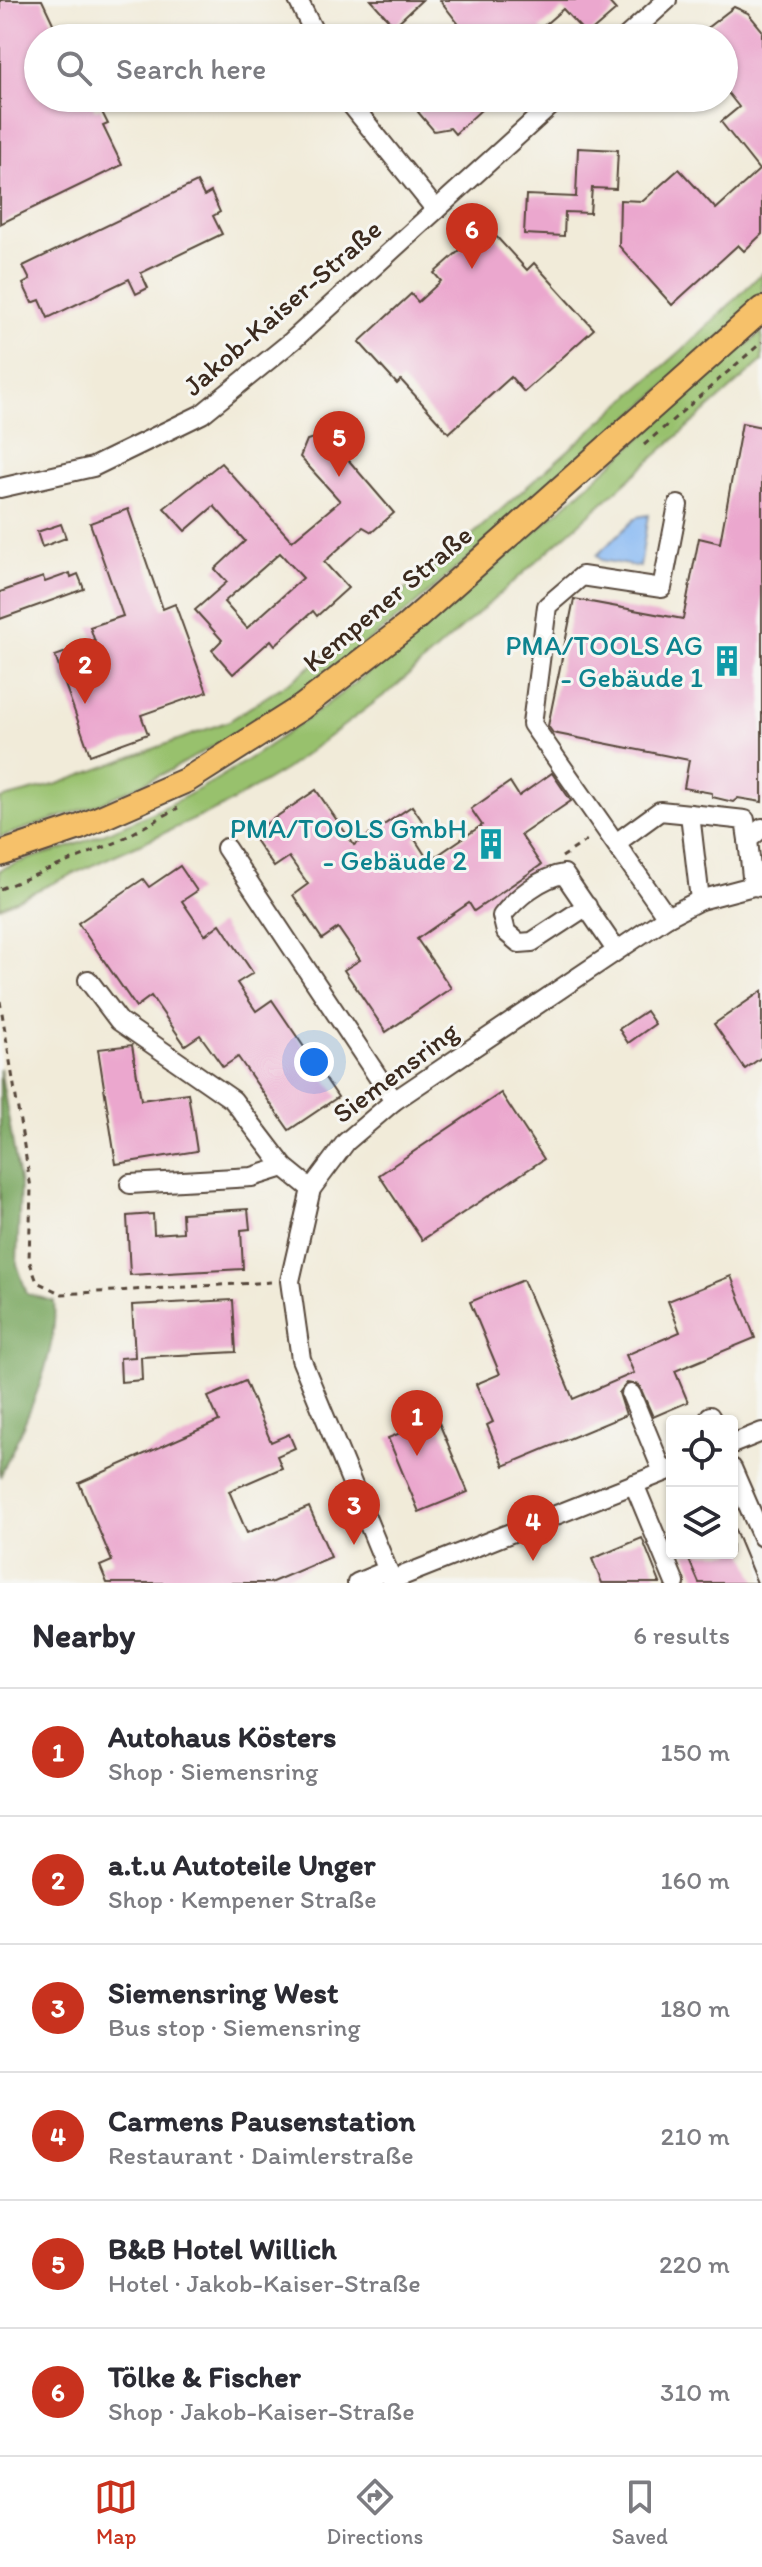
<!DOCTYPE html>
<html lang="en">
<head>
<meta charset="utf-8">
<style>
  :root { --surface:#fff; --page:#f2f2f3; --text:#2b2b33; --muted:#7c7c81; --line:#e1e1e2; --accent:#c8321e }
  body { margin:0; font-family:Itim,sans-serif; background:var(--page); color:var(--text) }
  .controls { position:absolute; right:24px; bottom:24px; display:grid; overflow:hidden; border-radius:8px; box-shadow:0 2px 6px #0004 }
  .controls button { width:72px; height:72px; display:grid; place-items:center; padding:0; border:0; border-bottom:2px solid var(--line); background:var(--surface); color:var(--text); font:40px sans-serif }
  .you { position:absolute; left:314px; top:1062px; width:28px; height:28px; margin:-20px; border:6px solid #fff; border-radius:50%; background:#1a73e8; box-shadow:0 0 0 12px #1a73e833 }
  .badge { display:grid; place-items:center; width:52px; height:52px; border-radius:50%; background:var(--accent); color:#fff; font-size:26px; font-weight:700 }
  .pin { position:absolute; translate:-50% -66px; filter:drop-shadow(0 2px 4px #0008) }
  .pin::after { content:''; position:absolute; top:42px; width:28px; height:24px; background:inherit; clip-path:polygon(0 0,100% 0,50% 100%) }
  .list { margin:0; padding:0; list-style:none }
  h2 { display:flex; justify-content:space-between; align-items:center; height:104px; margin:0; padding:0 32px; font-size:34px }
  h2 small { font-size:26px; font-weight:400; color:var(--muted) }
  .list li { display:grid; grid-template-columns:52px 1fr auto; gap:24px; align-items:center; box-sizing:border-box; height:128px; padding:0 32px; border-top:2px solid var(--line) }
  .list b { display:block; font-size:30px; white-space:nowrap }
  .list p { margin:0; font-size:26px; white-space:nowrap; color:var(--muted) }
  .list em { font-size:26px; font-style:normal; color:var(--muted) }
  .icon { flex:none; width:44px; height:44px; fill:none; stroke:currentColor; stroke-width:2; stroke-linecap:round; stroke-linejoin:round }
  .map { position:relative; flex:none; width:762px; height:1583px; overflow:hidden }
  .search { position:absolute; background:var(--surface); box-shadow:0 2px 6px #0004; left:24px; right:24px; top:24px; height:88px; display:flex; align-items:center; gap:20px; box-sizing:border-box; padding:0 28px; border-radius:44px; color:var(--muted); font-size:30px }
  .sheet { height:872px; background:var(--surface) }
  nav { display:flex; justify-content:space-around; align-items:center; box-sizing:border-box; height:112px; border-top:2px solid var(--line); background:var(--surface); font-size:22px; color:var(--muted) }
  nav a { display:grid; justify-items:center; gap:4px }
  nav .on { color:var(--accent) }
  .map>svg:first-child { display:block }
</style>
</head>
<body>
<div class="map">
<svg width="762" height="1583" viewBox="0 0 762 1583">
  <rect width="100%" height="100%" fill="#f6f6f2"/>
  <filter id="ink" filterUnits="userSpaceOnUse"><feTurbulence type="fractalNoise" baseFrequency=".0125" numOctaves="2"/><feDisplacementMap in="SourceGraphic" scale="16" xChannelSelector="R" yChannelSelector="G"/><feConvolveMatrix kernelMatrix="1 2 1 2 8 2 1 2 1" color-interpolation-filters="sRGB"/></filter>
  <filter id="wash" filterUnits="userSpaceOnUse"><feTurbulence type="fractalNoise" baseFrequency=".006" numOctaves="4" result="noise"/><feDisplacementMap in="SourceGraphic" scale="32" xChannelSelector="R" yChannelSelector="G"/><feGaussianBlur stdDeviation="1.8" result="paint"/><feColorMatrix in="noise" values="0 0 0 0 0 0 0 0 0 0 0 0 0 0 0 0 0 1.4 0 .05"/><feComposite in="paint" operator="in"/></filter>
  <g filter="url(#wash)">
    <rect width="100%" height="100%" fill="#f1ebd9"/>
    <g fill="#98c16d" stroke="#6a7646" stroke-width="2">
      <path d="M762,273V297L717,341L405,613L281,708L167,772L96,805L0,837V799L58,784L229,721L297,677L462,544L690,343Z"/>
      <path d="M762,332V361L395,687L286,769L226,805L0,907V870C25,858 54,853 80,843C132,823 187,799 233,769C426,646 588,478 762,332Z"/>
    </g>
    <path fill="#7aa760" stroke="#5a683f" stroke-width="2" d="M0,1069L20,1186L17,1264L27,1294L54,1301C59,1357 23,1426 0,1477Z"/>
    <path fill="#86b8f3" stroke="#607188" stroke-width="2" d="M648,515L640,567L601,560L597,555L637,517Z"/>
    <g id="blocks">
      <g fill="#eba7ce" fill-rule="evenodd">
        <path d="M0,0H42L60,38H38V98H89L95,110L100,108L108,124L103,126L122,165L0,224Z"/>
        <path d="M371,0H422L394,26Z"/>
        <path d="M440,0H607L616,10L587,35L563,9L540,29L549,38H447L460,26Z"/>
        <path d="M734,7L748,13L762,30V234L744,251L738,245L672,305L619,246L620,200L643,201L679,169L716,209L759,170L721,122L739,107L724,88V38H694Z"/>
        <path d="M433,98H471L481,110L455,134L450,128L434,131L418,112Z"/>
        <path d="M578,148L618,150L616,189L592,188L590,213L565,212L564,236L524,234L526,195L576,197Z"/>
        <path d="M197,182L204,196L211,192L220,212L213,216L222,234L141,273L148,288L136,294L129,279L48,318L40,300L32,303L23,284L30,280L23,266Z"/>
        <path d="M493,233L527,270L534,263L594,329L524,392L511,377L449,433L401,380L397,384L359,342L411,294L418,302L441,281L434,273L477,235L483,242Z"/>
        <path d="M742,423L762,427V802L738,798L733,802L712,797V793L684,788L689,760L553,733L548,726L574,599L683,619L699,538L720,543Z"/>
        <path d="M326,434L394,513L372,532L363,527L324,562L348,588L317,616L313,611L275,645L271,640L233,674L212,650L222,640L195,610L227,582L215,569L245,541L214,506L185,531L164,508L221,463L292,541L340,501L300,457L307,440ZM280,553L303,578L247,628L224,602Z"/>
        <path d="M128,509L163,609L175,604L207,692L141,715L148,734L90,755L55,656L95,642L90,627L123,616L90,523Z"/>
        <path d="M61,524L66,538L42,547L37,532Z"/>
        <path d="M70,573L71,577L78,574L84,589L0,619V592L43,577L45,582Z"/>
        <path d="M552,773L571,801L521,835L541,865L474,911L469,903L417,939L451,988L386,1032L344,970L360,960L338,928L322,939L293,895L308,884L289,857L274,867L251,834L316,790L354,845L412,806L427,828L414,838L429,861L482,825L471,809L510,782L519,796Z"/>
        <path d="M180,866L197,891L182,901L205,935L220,924L253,973L237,983L256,1011L272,1000L338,1097L289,1130L238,1057L223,1067L200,1035L185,1045L151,996L136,1007L78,923L143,879L149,887Z"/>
        <path d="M762,991V1057L745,1069L714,1024Z"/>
        <path d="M646,1011L655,1024L628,1043L619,1029Z"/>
        <path d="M132,1045L141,1100L188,1093L197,1151L116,1164L98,1049Z"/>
        <path d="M501,1093L544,1159L422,1240L379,1175Z"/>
        <path d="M248,1209L250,1229L241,1230L243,1269L130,1275L127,1216L153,1214L154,1234L183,1232L182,1213Z"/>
        <path d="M731,1276L755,1338L675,1371L688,1402L653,1417L639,1385L627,1383L619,1393L626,1415L504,1466L487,1425L493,1422L476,1384L500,1374L470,1302L523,1280L573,1399L634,1373L626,1355L680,1332L668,1301Z"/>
        <path d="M233,1300L236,1352L141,1357L142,1380L121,1382L120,1358L135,1357L132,1305Z"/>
        <path d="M245,1381L271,1442L289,1434L295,1448L277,1456L282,1468L229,1491L247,1533L309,1507L331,1557L270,1583H107L100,1566L112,1561L79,1483L219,1421L208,1397Z"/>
        <path d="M437,1418L468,1492L419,1512L388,1438Z"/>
        <path d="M732,1523L757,1583H699L686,1553H732Z"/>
        <path d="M642,1538L660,1583H602L592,1559Z"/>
      </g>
    </g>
  </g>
  <g filter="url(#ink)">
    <use href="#blocks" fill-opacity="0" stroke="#56473a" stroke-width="2"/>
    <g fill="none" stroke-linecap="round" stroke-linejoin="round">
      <defs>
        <g id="minor">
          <path d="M298,0L317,38"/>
          <path d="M625,38L667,0"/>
          <path d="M346,98L436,210"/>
          <path d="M0,488L93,467L202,414L292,341L559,98"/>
          <path d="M616,843L660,811L690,814"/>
          <path d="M226,848L394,1101"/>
          <path d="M753,886L748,840L762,828"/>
          <path d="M700,900L690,814L745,820L748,840"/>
          <path d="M587,906L532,942L519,943L506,932L502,916C516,898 541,877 564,874L616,950"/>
          <path d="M667,917L532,724L547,606L582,576L662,588L678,505"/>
          <path d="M88,980L119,1021L233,1100L284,1167L311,1189"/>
          <path d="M130,1184L252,1177L284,1167"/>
          <path d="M631,1394L663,1472"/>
          <path d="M710,1416L712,1421"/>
          <path d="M732,1444L762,1432"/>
          <path d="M732,1468L762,1537"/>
          <path d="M634,1484L675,1583"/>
          <path d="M392,1580L672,1469"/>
          <path d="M357,1583L388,1570"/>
          <path d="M393,1583L301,1359L290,1281L311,1189L346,1142L394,1101L667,917L700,900L753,886L762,887"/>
        </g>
        <path id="major" d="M0,854L80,827L187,780L302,707L407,626L762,309"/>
      </defs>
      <use href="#minor" stroke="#56473a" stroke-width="22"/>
      <use href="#major" stroke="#56473a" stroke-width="28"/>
      <g stroke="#56473a" stroke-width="3" stroke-dasharray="6 6" stroke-linecap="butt">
        <path d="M644,445L762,342"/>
        <path d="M562,857L589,839"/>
        <path d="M0,889L117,842L178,808"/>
        <path d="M0,1001L31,1188L29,1260L37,1282L62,1294L273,1282"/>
      </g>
      <use href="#minor" stroke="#fff" stroke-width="18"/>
      <use href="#major" stroke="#f6c16b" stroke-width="24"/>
    </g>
  </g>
  <defs>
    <symbol id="building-bare" viewBox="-9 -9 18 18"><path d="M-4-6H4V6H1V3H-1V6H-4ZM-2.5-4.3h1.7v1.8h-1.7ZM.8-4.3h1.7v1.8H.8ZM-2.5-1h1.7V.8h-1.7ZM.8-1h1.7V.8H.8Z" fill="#0f9aa8" stroke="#f6f6f2" stroke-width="2.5" paint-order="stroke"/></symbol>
  </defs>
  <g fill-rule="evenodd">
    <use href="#building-bare" x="705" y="639" width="44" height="44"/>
    <use href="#building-bare" x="469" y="822" width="44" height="44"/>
  </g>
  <g text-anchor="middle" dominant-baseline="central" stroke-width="6" stroke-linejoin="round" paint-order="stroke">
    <g font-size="28" fill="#3b2a1e" stroke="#f6f6f2">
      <text transform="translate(282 307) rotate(-41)">Jakob-Kaiser-Straße</text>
      <text transform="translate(387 598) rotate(-40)">Kempener Straße</text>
      <text transform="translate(395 1072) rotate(-37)">Siemensring</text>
    </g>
    <g font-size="28" fill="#0d838f" stroke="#f6f6f2" text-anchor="end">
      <text x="703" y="645">PMA/TOOLS AG<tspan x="703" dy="32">- Gebäude 1</tspan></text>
      <text x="467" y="828">PMA/TOOLS GmbH<tspan x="467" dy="32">- Gebäude 2</tspan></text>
    </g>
  </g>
</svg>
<div class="controls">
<button><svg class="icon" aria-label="locate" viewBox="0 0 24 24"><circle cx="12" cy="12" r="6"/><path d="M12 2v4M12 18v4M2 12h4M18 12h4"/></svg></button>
<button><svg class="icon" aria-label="layers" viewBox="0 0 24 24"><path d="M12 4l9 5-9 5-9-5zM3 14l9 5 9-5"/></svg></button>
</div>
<div class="you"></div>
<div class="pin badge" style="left:417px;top:1456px">1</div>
<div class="pin badge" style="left:85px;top:704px">2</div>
<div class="pin badge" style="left:354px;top:1545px">3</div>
<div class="pin badge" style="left:533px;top:1561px">4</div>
<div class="pin badge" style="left:339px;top:477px">5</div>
<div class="pin badge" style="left:472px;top:269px">6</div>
<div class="search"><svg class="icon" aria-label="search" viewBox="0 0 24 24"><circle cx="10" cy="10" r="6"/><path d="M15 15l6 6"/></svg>Search here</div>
</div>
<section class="sheet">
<h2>Nearby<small>6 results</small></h2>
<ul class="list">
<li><span class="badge">1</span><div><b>Autohaus Kösters</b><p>Shop · Siemensring</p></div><em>150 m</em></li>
<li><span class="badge">2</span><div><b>a.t.u Autoteile Unger</b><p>Shop · Kempener Straße</p></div><em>160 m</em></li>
<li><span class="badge">3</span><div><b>Siemensring West</b><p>Bus stop · Siemensring</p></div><em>180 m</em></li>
<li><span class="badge">4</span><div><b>Carmens Pausenstation</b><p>Restaurant · Daimlerstraße</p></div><em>210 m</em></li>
<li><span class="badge">5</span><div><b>B&amp;B Hotel Willich</b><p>Hotel · Jakob-Kaiser-Straße</p></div><em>220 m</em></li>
<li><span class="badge">6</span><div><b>Tölke &amp; Fischer</b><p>Shop · Jakob-Kaiser-Straße</p></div><em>310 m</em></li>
</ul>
</section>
<nav>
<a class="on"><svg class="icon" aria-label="map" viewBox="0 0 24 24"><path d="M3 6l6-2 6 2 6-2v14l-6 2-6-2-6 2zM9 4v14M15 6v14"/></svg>Map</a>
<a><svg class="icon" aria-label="directions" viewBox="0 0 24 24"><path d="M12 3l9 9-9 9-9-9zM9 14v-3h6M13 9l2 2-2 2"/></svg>Directions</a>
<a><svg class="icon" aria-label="saved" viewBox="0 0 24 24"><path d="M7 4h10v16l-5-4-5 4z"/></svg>Saved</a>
</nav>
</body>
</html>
